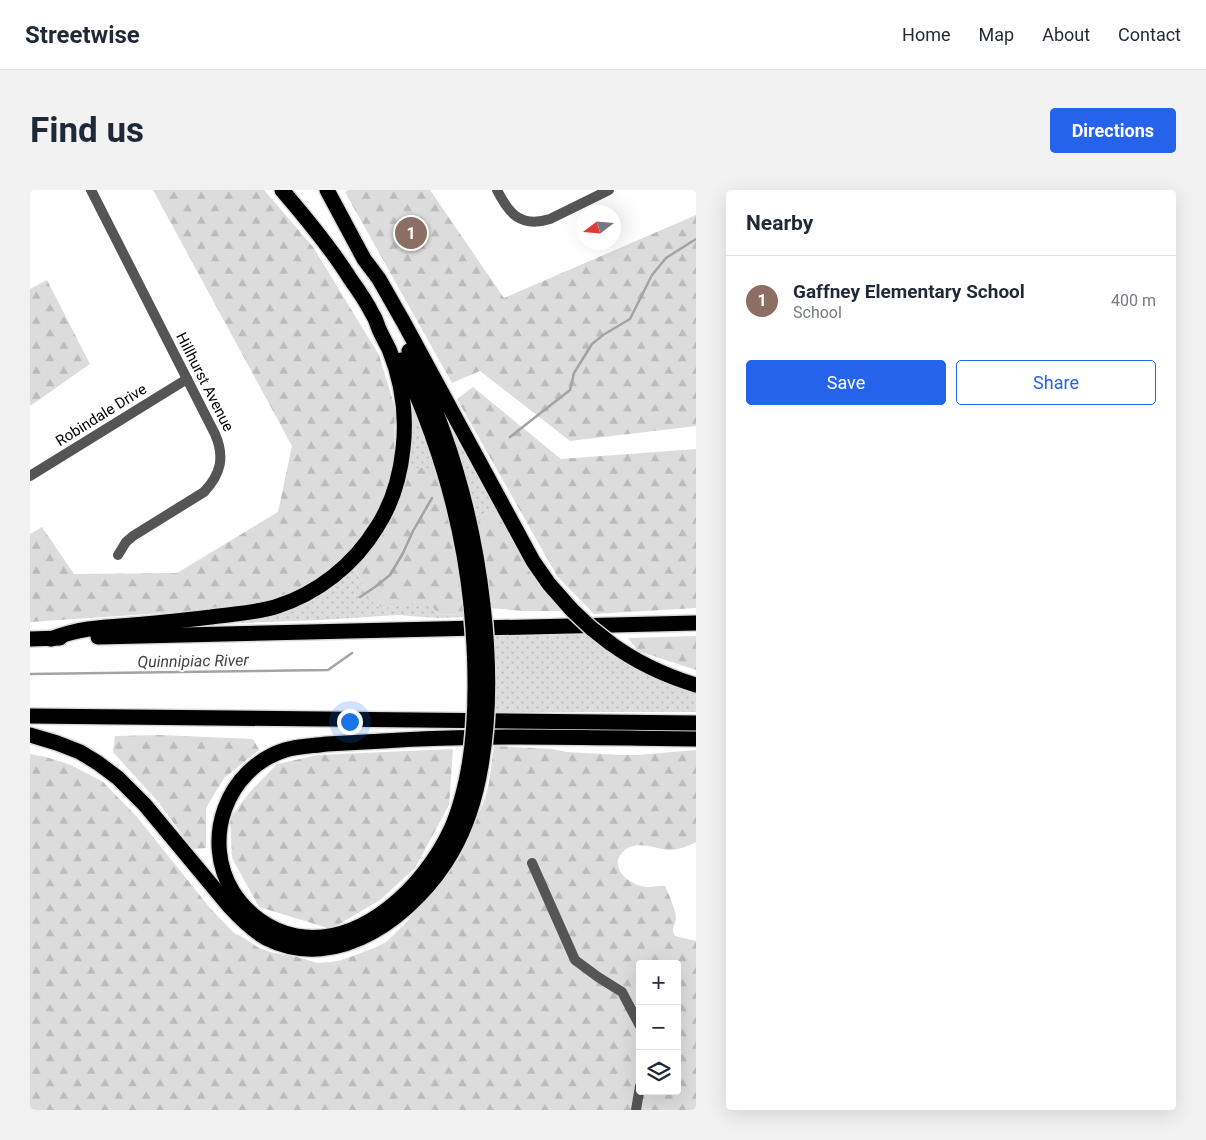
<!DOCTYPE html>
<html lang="en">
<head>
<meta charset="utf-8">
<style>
  :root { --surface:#fff; --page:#f2f2f3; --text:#1f2937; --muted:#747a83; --line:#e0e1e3; --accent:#2563eb }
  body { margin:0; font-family:Roboto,sans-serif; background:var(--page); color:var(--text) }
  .controls { position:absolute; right:15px; bottom:15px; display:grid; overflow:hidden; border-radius:5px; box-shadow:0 5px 20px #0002 }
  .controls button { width:45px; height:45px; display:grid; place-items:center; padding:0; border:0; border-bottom:1px solid var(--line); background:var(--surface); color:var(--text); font:25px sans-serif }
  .compass { position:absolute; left:546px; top:15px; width:45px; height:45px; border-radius:50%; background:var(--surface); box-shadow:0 5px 20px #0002; rotate:254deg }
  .you { position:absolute; left:319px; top:531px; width:18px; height:18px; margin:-12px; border:4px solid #fff; border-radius:50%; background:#1a73e8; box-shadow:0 0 0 8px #1a73e833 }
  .badge { display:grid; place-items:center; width:32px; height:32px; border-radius:50%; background:var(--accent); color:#fff; font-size:16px; font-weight:700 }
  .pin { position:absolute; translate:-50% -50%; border:2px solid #fff; box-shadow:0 1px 5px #0006 }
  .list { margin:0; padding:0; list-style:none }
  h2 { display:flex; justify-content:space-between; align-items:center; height:65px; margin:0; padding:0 20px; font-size:21px }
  h2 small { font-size:16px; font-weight:400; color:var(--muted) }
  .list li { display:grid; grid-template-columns:32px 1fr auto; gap:15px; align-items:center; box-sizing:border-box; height:90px; padding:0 20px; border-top:1px solid var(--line) }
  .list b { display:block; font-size:19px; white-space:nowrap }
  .list p { margin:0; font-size:16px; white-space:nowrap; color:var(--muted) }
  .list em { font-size:16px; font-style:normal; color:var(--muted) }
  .actions { display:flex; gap:10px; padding:15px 20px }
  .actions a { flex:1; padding:11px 0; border:1px solid var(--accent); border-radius:5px; text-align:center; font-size:18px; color:var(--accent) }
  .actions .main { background:var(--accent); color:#fff }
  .icon { flex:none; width:28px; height:28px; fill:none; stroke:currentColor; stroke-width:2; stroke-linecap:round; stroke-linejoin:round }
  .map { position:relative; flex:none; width:666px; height:920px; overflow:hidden; border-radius:5px }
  header { display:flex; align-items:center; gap:30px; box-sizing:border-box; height:70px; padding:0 25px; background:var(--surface); border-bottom:1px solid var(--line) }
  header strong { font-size:24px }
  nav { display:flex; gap:28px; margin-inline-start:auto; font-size:18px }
  .intro { display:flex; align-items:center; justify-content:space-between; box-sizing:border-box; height:120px; padding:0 30px }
  h1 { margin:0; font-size:35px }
  .button { padding:12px 22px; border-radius:5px; background:var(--accent); color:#fff; font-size:18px; font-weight:700 }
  main { display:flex; gap:30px; padding:0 30px }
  aside { flex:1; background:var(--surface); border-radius:5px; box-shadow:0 5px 20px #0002 }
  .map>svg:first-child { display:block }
</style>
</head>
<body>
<header>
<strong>Streetwise</strong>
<nav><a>Home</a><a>Map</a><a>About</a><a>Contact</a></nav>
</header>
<div class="intro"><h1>Find us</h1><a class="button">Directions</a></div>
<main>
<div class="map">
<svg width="666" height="920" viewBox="0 0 666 920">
  <defs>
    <pattern id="grass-dots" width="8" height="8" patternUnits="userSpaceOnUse" patternTransform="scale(1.25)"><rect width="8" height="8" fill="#dcdcdc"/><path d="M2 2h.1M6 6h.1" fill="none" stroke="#bbb" stroke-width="1.8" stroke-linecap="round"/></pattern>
    <pattern id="forest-firs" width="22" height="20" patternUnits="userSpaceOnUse" patternTransform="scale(1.25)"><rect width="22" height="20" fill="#dcdcdc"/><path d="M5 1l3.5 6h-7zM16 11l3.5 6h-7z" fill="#bbb"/></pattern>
  </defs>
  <rect width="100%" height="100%" fill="#fff"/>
  <g fill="url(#grass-dots)">
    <path d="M403,202L467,319L446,329L429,264Z"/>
    <path d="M383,212L410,286L376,284L380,265L379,213Z"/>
    <path d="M324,378L343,412L353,418L387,412L400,415L409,424L416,425L437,423V427L408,428L367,425L291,430L186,434V431L228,426Z"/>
    <path d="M560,443L666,499V522H462L461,446Z"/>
  </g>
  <g fill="url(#forest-firs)" fill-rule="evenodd">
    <path d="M123,0H234L283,57L349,165L365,218L364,271L351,322L318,366L295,384L269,399L223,417L0,432V344L12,337L44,384L147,383L248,322L262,256Z"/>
    <path d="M318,0H400L474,108L666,25V236L540,251L450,181L422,193L315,2Z"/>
    <path d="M17,90L60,174L0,216V99Z"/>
    <path d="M443,197L531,269L666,259V418L564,424L527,386L427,209Z"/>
    <path d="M384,278H397L410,286L419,318L437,423L416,425L409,424L400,415L387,412L353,418L343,412L324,378L326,376L349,346L376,284Z"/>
    <path d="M467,319L536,421H494L459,418L446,329Z"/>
    <path d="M666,446V480L608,461L598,448Z"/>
    <path d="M129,545L223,549L229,560L194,588L176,618V658L162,659L130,614L83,562L85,546Z"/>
    <path d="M464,556L522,559L537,562L590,565H608L666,560V652C658,656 649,660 640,660C625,659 604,648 592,663C589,666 587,670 588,674C588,687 608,698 620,697C626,697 629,695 635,696C638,702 646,721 646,727C646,735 640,739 645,746L666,751V920H0V564L16,567L41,575L73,592L107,627L180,718L204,743L214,748L229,758L240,762L267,767L288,773L301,772L312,770L344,758L356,752L373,736L389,717L412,690L432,661L454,611L459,593ZM610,774H647V901H610Z"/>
    <path d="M423,559L419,615L385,678L350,710L301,739L229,717L202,668L200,628L219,603L247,574L288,565Z"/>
  </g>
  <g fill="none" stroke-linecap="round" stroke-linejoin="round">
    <g stroke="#a3a3a3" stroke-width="2.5">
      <path d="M480,247L540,200L544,183L562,154L573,145L600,129L622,85L636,68L666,49"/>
      <path d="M330,407L345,397L360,385L373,363L383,341L402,308"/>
      <path d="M0,484L298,480L322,463"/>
    </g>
    <defs>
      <g id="highway">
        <path d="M297,0L334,69L349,89L374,133L503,371L519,394L542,420"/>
        <path d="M379,161C419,242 443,325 453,415"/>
        <path d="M371,170C408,248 432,329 441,415"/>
        <path d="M68,447L666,433"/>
        <path d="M0,449L30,448"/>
        <path d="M21,449C49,438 73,437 102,435C129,433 155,430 181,427C202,424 224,423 245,417C287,404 324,375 347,337C362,314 370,287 373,259C377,225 372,191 359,159C356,153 352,146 349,139C347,135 346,129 343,125C337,113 329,101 321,90C301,58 277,29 252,0"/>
        <path d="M580,453C606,472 636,486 666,495"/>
        <path d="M0,526L666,533"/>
        <path d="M0,545L27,553L50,562L68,573L88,588L115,615L199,716C210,728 222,740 236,748C309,785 387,723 422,662C437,636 446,606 451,576"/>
        <path d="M439,576C435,598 430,619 421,639C395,695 333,758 266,746C240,741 217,724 203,702C171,650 196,579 255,560C268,556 283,556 297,554C315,553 334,552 353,551C457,544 562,548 666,549"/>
      </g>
    </defs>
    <use href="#highway" stroke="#dbdbdb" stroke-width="18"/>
    <g stroke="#555" stroke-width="10">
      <path d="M61,0L185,244C195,267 191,284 174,302L103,346L96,352L88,365"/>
      <path d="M467,0C479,24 491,38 520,29L579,0"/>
      <path d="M0,286L157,189"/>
      <path d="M502,673L545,770L568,787L592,802L610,836"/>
      <path d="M606,920L610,896"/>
    </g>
    <use href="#highway" stroke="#000" stroke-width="15"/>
    <defs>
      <g id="highway-bridge">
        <path d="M542,420L561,438L580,453"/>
        <path d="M439,576C448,523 446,468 441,415"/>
        <path d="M451,576C460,524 459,467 453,415"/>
      </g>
    </defs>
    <use href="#highway-bridge" stroke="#dbdbdb" stroke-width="18" stroke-linecap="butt"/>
    <use href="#highway-bridge" stroke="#000" stroke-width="15"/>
  </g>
  <g text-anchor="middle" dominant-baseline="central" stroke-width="4" stroke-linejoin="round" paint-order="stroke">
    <g font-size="15" fill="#000" stroke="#fff">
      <text transform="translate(175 192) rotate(63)">Hillhurst Avenue</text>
      <text transform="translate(71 225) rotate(-32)">Robindale Drive</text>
    </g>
    <g font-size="16" font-style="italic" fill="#444" stroke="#fff">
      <text transform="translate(163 471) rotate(-1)">Quinnipiac River</text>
    </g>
  </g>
</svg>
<div class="controls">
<button>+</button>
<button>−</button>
<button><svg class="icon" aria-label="layers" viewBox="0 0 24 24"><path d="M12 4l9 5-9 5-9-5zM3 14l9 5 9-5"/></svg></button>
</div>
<svg class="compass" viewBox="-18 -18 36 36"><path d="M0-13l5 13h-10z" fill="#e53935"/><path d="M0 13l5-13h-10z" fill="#747a83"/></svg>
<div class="you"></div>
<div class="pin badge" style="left:381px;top:43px;background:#8d6e63">1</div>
</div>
<aside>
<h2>Nearby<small></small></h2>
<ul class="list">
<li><span class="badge" style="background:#8d6e63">1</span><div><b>Gaffney Elementary School</b><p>School</p></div><em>400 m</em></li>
</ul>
<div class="actions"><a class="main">Save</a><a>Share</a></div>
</aside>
</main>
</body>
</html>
